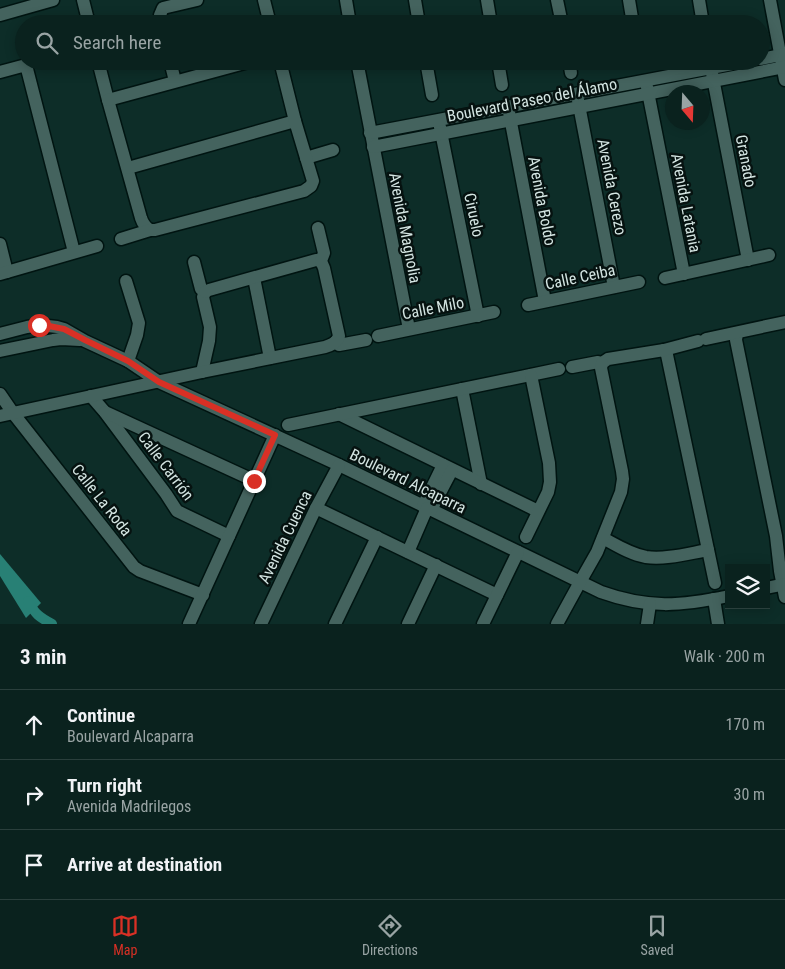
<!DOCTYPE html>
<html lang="en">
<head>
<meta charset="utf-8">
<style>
  :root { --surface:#0a221e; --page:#132a27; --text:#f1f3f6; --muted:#99a4a4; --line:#2a3f3c; --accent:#d93025 }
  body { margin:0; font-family:"Roboto Condensed",sans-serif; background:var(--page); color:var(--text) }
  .controls { position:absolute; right:15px; bottom:15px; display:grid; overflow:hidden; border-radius:0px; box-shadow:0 2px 12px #0003 }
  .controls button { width:45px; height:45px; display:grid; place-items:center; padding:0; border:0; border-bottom:1px solid var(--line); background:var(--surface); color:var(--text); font:25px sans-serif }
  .compass { position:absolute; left:665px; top:85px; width:45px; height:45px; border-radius:50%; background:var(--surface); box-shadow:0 2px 12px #0003; rotate:161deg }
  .stop { position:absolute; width:15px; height:15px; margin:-11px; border:4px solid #d93025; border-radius:50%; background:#fff }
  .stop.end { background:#d93025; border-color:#fff; box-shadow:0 1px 5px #0008 }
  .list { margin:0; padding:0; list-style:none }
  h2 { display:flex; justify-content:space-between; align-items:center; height:65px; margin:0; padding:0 20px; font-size:21px }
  h2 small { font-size:16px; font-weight:400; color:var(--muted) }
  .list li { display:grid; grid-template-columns:32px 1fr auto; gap:15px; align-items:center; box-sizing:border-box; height:70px; padding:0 20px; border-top:1px solid var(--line) }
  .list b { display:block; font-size:19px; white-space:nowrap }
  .list p { margin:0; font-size:16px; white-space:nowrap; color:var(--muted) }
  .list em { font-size:16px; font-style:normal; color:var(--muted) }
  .icon { flex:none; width:28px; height:28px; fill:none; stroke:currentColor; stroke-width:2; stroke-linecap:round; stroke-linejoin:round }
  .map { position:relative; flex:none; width:785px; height:624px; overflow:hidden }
  .search { position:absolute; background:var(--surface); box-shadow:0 2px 12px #0003; left:15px; right:15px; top:15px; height:55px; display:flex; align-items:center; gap:12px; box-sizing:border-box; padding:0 18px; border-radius:28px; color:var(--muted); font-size:19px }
  .sheet { height:275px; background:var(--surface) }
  nav { display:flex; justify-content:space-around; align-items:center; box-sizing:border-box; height:70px; border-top:1px solid var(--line); background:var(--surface); font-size:14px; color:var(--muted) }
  nav a { display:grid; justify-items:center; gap:2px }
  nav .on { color:var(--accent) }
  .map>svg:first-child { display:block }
</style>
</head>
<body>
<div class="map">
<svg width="785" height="624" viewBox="0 0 785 624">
  <rect width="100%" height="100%" fill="#0d2d28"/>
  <path fill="#288075" d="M0,554L41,603L26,618L0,576Z"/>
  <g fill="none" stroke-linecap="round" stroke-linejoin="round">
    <path stroke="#288075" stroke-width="10" d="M28,601C35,614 39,617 52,624"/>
    <defs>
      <g id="minor">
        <path d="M83,0L89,24"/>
        <path d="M264,0L270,24"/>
        <path d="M346,0L350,24"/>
        <path d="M415,0L419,24"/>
        <path d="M487,0L491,24"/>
        <path d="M557,0L562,24"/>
        <path d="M629,0L633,24"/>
        <path d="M699,0L703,24"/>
        <path d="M770,0L785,80"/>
        <path d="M0,15L53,0"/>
        <path d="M160,24V15L163,8L197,0"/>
        <path d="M761,59L785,54"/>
        <path d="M98,61L108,100L141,218C143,224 145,227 150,230"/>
        <path d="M170,61L175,81"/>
        <path d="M357,61L409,329"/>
        <path d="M426,61L432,95"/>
        <path d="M498,61L502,85"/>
        <path d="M569,61L571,73"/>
        <path d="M0,72L26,65L74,252"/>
        <path d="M712,73L748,260"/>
        <path d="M647,87L684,274"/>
        <path d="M108,100L252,61"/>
        <path d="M578,100L614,287"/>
        <path d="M509,112L545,301"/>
        <path d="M440,127L478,316"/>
        <path d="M370,133L748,61"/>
        <path d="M373,147L785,67"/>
        <path d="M306,158L333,150"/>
        <path d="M128,168L295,121"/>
        <path d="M121,239L150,230H155L304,191L311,186L313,181L295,121L280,61"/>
        <path d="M0,244L7,272"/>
        <path d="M194,262L201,289L205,292L203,297L210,327L209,341L202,372"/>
        <path d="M0,274L97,246"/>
        <path d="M254,278L270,358"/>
        <path d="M665,278L769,255"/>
        <path d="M126,281L139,323L137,335L128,361"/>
        <path d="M205,292L209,290L316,260L321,261"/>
        <path d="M528,305L639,282"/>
        <path d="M737,333L736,340L776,536L780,571L785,597"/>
        <path d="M0,334L27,327L39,325L57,327L64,329L85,341L128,361L159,382L339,465L601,592C648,609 681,606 729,596"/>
        <path d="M378,336L494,312"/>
        <path d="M706,339L785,322"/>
        <path d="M335,342L339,345L366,340"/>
        <path d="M664,350L667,355L715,583"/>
        <path d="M0,351L53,340L61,339L80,340"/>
        <path d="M572,367L598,362L602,363L608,359L664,350L698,341"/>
        <path d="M462,389L481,484"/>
        <path d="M0,394L13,413L134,567L140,571L203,595"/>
        <path d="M91,396L104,411L166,494L177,511L229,536"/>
        <path d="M105,412L255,481"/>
        <path d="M339,414L538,511"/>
        <path d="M0,416L202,372L325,347C331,345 337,343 339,336L324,268L321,261L324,253L318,228"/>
        <path d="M288,425L559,369"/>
        <path d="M423,506L443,465"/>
        <path d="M316,508L497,595"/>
        <path d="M431,510L452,470"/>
        <path d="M526,537L548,492L550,482L549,463L531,375"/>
        <path d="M603,538C616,545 630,554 646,557C665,560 690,553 708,550"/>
        <path d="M408,552L427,508"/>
        <path d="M766,588L785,584"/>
        <path d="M714,599L718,624"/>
        <path d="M189,624L275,435"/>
        <path d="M261,624L316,508L339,465"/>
        <path d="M335,624L377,537"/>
        <path d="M408,624L436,565"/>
        <path d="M483,624L518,552"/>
        <path d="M557,624L580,582L597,552L621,492L623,479L622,471L601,368L602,363"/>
        <path d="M647,624L650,604"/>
      </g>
    </defs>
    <use href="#minor" stroke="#001411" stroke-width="15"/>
    <use href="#minor" stroke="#44635e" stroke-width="12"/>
  </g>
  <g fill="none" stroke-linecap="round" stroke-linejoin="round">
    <path stroke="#d93025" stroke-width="6" d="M39,325L49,326L64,329L85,340L128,361L159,382L275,435L254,481"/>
  </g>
  <g text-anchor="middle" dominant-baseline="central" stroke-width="5" stroke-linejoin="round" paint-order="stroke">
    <g font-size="16" fill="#d4e5e2" stroke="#061210">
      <text transform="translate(532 100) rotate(-11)">Boulevard Paseo del Álamo</text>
      <text transform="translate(746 161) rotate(79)">Granado</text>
      <text transform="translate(612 187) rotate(79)">Avenida Cerezo</text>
      <text transform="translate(542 201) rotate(79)">Avenida Boldo</text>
      <text transform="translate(686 203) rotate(79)">Avenida Latania</text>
      <text transform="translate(474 215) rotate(78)">Ciruelo</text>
      <text transform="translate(405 228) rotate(79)">Avenida Magnolia</text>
      <text transform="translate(580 277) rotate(-12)">Calle Ceiba</text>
      <text transform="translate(433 308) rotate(-11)">Calle Milo</text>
      <text transform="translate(166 466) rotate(53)">Calle Carrión</text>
      <text transform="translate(408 481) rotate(26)">Boulevard Alcaparra</text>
      <text transform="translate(102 500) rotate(52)">Calle La Roda</text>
      <text transform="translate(285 537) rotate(-64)">Avenida Cuenca</text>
    </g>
  </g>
</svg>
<div class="controls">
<button><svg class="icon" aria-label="layers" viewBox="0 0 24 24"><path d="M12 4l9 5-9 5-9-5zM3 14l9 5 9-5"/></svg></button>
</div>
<svg class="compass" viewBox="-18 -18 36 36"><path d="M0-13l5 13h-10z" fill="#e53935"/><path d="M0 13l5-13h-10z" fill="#99a4a4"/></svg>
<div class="stop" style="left:39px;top:325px"></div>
<div class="stop end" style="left:254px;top:481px"></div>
<div class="search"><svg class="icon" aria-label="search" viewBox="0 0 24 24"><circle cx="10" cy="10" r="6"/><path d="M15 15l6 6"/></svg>Search here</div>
</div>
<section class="sheet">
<h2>3 min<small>Walk · 200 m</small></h2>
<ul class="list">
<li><svg class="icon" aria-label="ahead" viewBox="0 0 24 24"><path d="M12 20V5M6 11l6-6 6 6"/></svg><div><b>Continue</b><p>Boulevard Alcaparra</p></div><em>170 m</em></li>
<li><svg class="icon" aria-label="right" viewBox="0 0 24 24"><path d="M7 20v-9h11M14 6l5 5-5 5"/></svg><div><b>Turn right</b><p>Avenida Madrilegos</p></div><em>30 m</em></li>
<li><svg class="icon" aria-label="arrive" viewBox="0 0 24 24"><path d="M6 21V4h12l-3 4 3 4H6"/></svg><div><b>Arrive at destination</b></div></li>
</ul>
</section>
<nav>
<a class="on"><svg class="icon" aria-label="map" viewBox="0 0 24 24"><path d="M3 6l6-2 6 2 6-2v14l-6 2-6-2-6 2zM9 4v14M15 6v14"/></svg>Map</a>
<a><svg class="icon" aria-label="directions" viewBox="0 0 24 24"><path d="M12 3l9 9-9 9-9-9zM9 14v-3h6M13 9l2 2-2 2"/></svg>Directions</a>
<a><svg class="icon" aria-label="saved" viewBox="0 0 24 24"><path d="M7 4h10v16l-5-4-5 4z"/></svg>Saved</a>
</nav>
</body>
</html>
